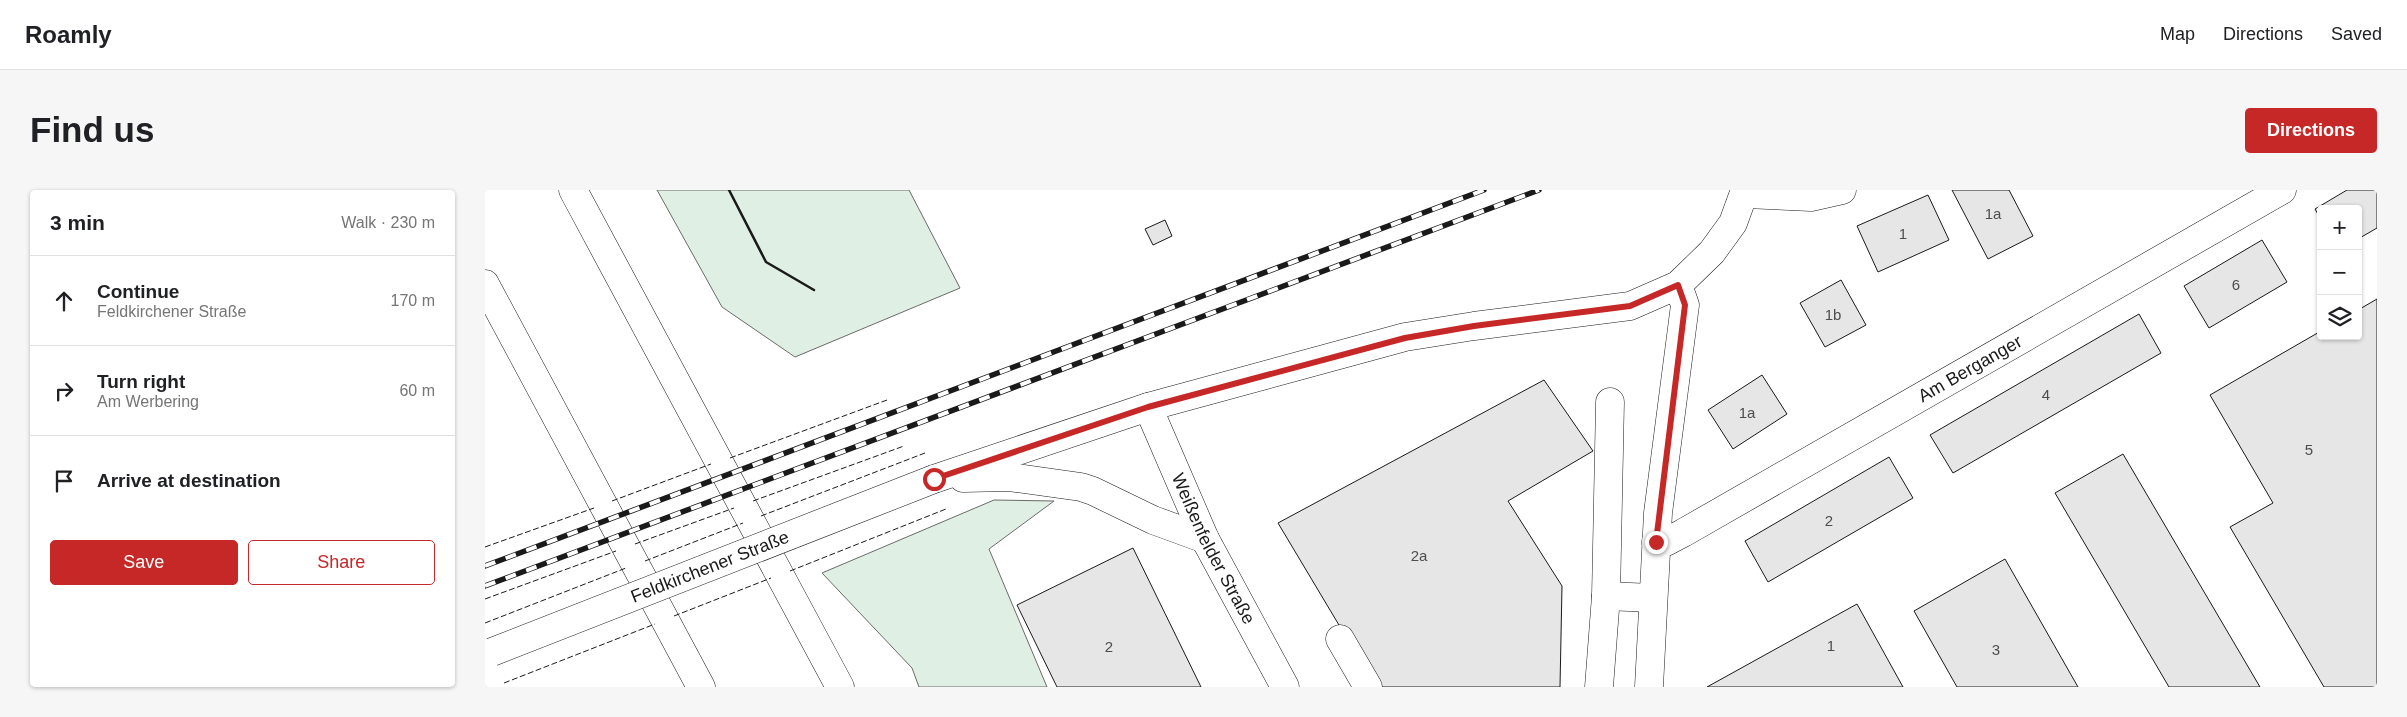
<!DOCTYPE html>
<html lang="en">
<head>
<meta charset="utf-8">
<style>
  :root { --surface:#fff; --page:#f6f6f6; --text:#202124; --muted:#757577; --line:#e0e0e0; --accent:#c62828 }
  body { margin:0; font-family:Helvetica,sans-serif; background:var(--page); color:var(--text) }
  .controls { position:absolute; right:15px; top:15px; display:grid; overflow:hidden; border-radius:5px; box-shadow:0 1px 4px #0004 }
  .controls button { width:45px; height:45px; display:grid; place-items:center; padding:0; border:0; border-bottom:1px solid var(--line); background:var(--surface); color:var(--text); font:25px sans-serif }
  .stop { position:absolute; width:15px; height:15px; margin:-11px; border:4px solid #c62828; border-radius:50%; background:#fff }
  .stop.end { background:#c62828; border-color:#fff; box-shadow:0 1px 5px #0008 }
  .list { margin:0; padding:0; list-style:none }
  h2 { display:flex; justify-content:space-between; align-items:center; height:65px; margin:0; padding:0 20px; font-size:21px }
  h2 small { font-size:16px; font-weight:400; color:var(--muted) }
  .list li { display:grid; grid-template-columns:32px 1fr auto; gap:15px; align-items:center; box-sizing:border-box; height:90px; padding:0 20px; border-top:1px solid var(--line) }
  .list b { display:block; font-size:19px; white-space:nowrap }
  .list p { margin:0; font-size:16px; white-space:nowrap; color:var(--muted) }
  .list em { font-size:16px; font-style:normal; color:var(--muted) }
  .actions { display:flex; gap:10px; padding:15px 20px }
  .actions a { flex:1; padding:11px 0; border:1px solid var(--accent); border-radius:5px; text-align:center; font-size:18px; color:var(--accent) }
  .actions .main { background:var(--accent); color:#fff }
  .icon { flex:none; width:28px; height:28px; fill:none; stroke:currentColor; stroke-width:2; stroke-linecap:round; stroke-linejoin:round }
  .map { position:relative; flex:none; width:1892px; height:497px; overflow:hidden; border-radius:5px }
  header { display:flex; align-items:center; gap:30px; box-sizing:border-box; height:70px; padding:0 25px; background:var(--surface); border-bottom:1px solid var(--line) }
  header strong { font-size:24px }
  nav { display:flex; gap:28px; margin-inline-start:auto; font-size:18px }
  .intro { display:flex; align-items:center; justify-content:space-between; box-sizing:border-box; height:120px; padding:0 30px }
  h1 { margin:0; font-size:35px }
  .button { padding:12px 22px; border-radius:5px; background:var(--accent); color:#fff; font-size:18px; font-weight:700 }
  main { display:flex; gap:30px; padding:0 30px }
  aside { flex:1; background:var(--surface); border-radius:5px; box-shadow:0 1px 4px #0004 }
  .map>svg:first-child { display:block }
</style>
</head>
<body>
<header>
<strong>Roamly</strong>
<nav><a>Map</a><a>Directions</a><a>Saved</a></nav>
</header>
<div class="intro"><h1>Find us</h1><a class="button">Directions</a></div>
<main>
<aside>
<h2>3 min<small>Walk · 230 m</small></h2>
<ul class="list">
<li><svg class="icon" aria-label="ahead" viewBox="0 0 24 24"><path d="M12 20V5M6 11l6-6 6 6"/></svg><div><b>Continue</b><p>Feldkirchener Straße</p></div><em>170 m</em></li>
<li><svg class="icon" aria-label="right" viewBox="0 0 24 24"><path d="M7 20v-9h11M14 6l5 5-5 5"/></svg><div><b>Turn right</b><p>Am Werbering</p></div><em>60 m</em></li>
<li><svg class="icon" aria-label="arrive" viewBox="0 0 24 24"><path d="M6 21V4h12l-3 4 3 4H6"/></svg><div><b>Arrive at destination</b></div></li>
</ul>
<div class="actions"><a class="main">Save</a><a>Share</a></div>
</aside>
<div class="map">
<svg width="1892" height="497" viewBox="0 0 1892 497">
  <rect width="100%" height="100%" fill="#fff"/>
  <g fill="#e0efe3" stroke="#6a6a6a">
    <path d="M172,0H424L475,98L310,167L237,117Z"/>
    <path d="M509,310L569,311L504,359L562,497H434L427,478L337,383Z"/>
  </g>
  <g fill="#e6e6e6" stroke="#1a1a1a">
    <path d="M1467,0H1524L1548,46L1503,69Z"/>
    <path d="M1862,0H1892V38L1873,49V19H1836V30L1830,19Z"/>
    <path d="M1443,5L1464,50L1393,82L1372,36Z"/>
    <path d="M680,30L687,46L668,55L660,39Z"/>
    <path d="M1777,50L1802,92L1724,138L1699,96Z"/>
    <path d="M1356,90L1381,135L1340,157L1315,113Z"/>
    <path d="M1892,109V497H1839L1745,337L1788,313L1725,205L1836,141V146H1873V120Z"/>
    <path d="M1654,124L1676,163L1468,283L1445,245Z"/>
    <path d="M1277,185L1302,224L1248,259L1223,220Z"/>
    <path d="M1059,190L1108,261L1023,311L1077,396L1075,497H891L793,333Z"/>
    <path d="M1638,264L1775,497H1684L1570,303Z"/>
    <path d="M1404,267L1428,308L1283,392L1260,351Z"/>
    <path d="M648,358L716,497H572L532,415Z"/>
    <path d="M1520,369L1593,497H1472L1429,421Z"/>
    <path d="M1372,414L1418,497H1222Z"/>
  </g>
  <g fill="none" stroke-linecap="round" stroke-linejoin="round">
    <defs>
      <g id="minor">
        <path d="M1260,4L1326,7L1357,0"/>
        <path id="s1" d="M663,217L720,349L800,497"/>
        <path d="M478,288L524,287L596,297L608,301L668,330L720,349"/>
        <path d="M449,289L663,217L920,147L989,136L1145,116L1193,95L1227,62L1248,33L1260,0"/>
        <path id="s2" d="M1171,352H1181L1198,343L1797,0"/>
        <path d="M1121,406L1168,408"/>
        <path d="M855,449L883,497"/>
        <path d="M1114,497L1121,406L1125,212"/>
        <path d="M1164,497L1173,323L1200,115L1193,95"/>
      </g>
      <g id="highway">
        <path d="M88,0L355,497"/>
        <path d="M0,94L216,497"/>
      </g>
    </defs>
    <use href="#minor" stroke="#1a1a1a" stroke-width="29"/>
    <use href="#highway" stroke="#1a1a1a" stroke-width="29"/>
    <use href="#minor" stroke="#fff" stroke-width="28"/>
    <use href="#highway" stroke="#fff" stroke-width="28"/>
    <defs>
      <g id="rail">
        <path d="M0,376L999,0"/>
        <path d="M0,396L1054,0"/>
      </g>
    </defs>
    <use href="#rail" stroke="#1a1a1a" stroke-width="5.5"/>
    <use href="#rail" stroke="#fff" stroke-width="4" stroke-dasharray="11" stroke-linecap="butt"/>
    <defs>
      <g id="minor-bridge">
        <path id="s3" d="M7,462L449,289"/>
      </g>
    </defs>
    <use href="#minor-bridge" stroke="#1a1a1a" stroke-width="29" stroke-linecap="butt"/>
    <use href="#minor-bridge" stroke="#fff" stroke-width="28"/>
    <g stroke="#1a1a1a" stroke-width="1" stroke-dasharray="6 2.5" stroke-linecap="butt">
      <path d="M245,268L402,210"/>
      <path d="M127,311L226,274"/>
      <path d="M268,311L419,256"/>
      <path d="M276,326L440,263"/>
      <path d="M150,354L249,318"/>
      <path d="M0,357L109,318"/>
      <path d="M160,371L258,333"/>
      <path d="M305,381L461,319"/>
      <path d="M0,409L131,361"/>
      <path d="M189,426L286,388"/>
      <path d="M0,433L141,378"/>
      <path d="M19,493L170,434"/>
    </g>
    <path stroke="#1a1a1a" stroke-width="2.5" d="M244,0L281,72L329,100"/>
  </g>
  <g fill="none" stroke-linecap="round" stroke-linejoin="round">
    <path stroke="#c62828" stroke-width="6" d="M449,289L663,217L920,148L989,136L1145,116L1193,95L1200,115L1171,352"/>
  </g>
  <g text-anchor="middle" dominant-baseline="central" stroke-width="4" stroke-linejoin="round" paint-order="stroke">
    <g font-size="15" fill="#4d4d4d">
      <text x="1508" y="23">1a</text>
      <text x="1418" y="43">1</text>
      <text x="1751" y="94">6</text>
      <text x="1348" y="124">1b</text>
      <text x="1561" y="204">4</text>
      <text x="1262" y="222">1a</text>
      <text x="1824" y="259">5</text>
      <text x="1344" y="330">2</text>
      <text x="934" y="365">2a</text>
      <text x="1346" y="455">1</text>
      <text x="624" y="456">2</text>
      <text x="1511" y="459">3</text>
    </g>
    <g font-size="18" fill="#1a1a1a" stroke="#fff">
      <text stroke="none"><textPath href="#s2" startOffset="360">Am Berganger</textPath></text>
      <text stroke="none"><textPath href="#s1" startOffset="156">Weißenfelder Straße</textPath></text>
      <text stroke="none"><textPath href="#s3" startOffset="234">Feldkirchener Straße</textPath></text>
    </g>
  </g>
</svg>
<div class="controls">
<button>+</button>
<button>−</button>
<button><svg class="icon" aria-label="layers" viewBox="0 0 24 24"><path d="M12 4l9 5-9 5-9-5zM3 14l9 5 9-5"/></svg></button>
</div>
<div class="stop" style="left:449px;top:289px"></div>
<div class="stop end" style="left:1171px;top:352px"></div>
</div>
</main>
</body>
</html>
